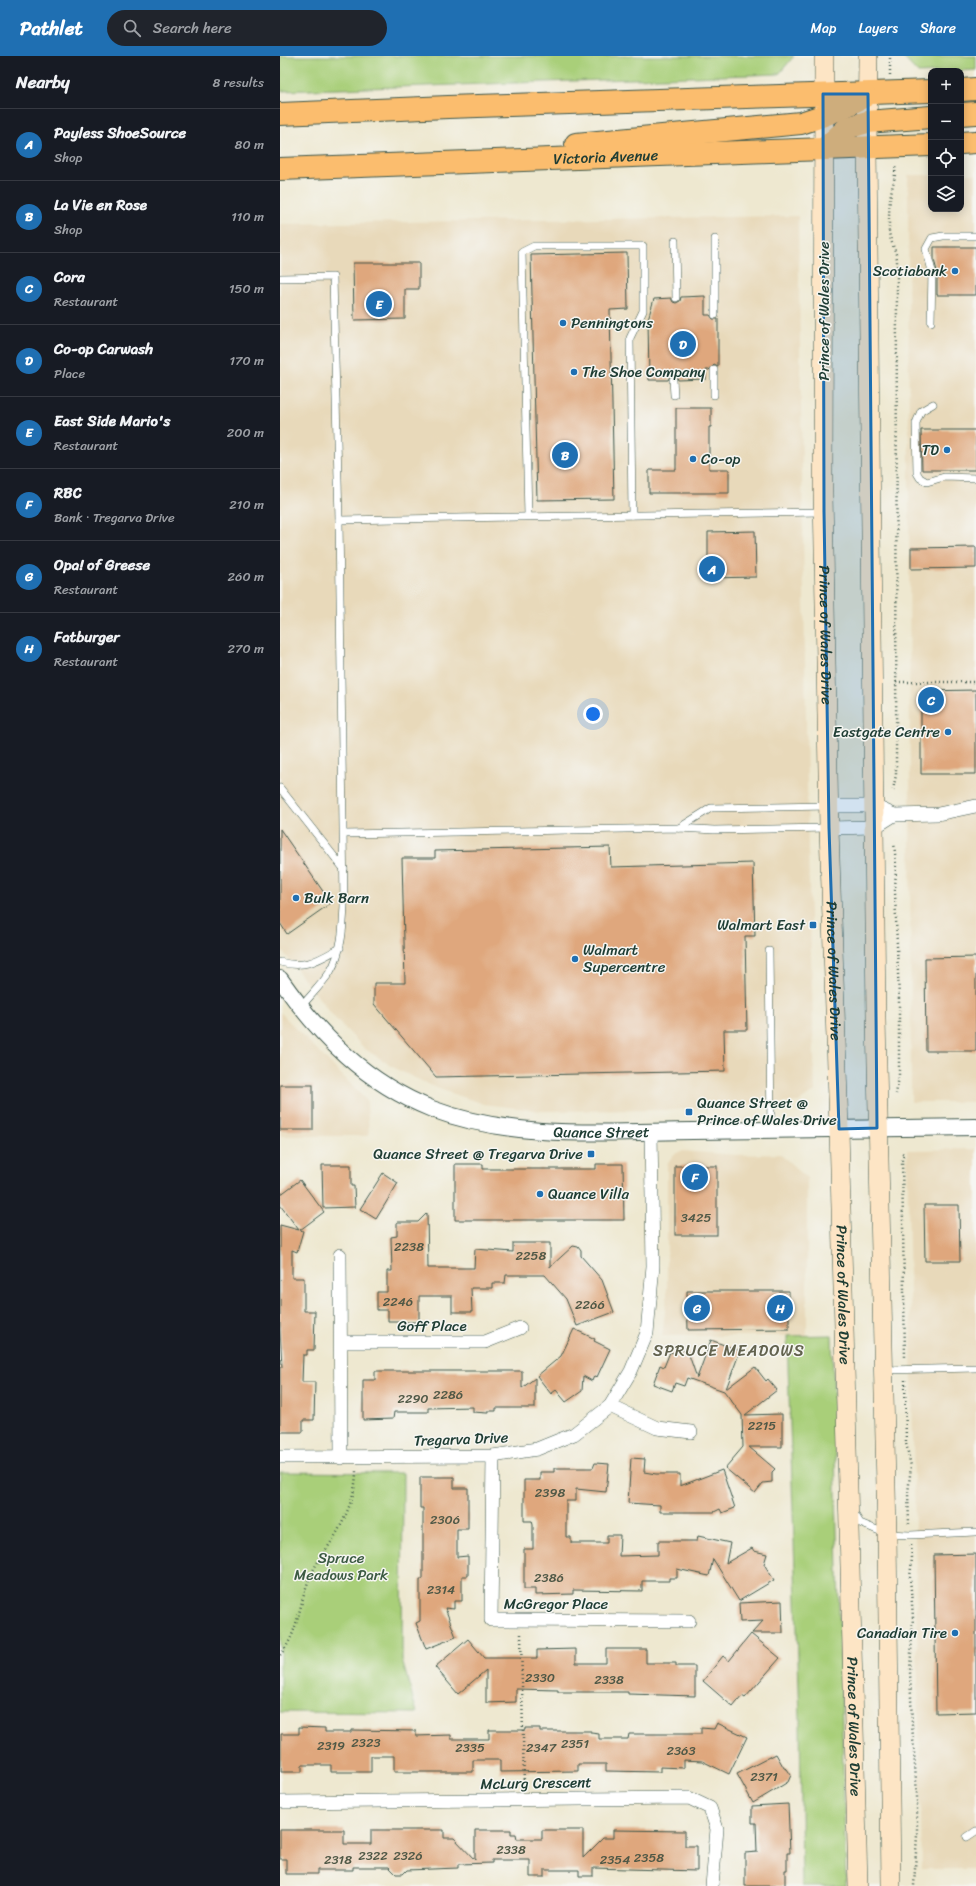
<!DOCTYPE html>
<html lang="en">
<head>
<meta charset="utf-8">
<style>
  :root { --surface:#171b24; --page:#20242c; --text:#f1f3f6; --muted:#9ea1a6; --line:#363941; --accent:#1f6fb2 }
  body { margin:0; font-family:Sriracha,sans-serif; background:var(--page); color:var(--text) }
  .controls { position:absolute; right:12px; top:12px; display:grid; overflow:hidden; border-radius:8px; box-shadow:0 2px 10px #0003 }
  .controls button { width:36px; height:36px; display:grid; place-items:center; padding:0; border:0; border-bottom:1px solid var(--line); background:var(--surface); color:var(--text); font:20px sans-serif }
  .you { position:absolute; left:313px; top:658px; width:14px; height:14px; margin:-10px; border:3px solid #fff; border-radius:50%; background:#1a73e8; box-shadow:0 0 0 6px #1a73e833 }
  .badge { display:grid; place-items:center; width:26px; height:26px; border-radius:50%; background:var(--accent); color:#fff; font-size:13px; font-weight:700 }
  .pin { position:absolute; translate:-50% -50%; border:2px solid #fff; box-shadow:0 1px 4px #0006 }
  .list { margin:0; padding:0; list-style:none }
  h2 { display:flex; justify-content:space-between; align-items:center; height:52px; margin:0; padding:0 16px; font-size:17px }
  h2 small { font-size:13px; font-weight:400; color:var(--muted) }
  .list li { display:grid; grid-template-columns:26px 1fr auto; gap:12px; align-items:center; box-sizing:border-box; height:72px; padding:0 16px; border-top:1px solid var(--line) }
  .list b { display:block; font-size:15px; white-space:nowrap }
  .list p { margin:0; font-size:13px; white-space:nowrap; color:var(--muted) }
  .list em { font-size:13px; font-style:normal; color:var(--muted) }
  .icon { flex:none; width:22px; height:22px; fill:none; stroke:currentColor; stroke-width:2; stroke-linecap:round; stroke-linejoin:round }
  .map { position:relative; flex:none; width:696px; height:1830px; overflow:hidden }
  header { display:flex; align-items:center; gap:24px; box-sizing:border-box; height:56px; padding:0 20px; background:var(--accent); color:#fff }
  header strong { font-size:19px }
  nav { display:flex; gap:22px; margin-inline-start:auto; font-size:14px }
  .search { width:280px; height:36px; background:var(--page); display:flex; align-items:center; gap:10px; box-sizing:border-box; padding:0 14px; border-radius:22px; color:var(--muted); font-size:15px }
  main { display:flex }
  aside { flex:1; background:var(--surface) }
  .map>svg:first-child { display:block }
</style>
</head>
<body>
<header>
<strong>Pathlet</strong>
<div class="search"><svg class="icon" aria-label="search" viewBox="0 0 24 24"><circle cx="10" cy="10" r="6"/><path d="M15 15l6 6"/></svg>Search here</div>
<nav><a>Map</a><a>Layers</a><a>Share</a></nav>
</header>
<main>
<aside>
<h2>Nearby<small>8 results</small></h2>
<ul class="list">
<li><span class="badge">A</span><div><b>Payless ShoeSource</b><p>Shop</p></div><em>80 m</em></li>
<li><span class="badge">B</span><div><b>La Vie en Rose</b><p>Shop</p></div><em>110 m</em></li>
<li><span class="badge">C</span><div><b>Cora</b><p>Restaurant</p></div><em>150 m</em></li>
<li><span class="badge">D</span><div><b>Co-op Carwash</b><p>Place</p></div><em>170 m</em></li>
<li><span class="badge">E</span><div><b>East Side Mario's</b><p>Restaurant</p></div><em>200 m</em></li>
<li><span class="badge">F</span><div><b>RBC</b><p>Bank · Tregarva Drive</p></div><em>210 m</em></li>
<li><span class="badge">G</span><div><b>Opa! of Greese</b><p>Restaurant</p></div><em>260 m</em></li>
<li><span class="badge">H</span><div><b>Fatburger</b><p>Restaurant</p></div><em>270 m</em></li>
</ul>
</aside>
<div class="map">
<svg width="696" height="1830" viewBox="0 0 696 1830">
  <rect width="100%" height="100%" fill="#f6f6f2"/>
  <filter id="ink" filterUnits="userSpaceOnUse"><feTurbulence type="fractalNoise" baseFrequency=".025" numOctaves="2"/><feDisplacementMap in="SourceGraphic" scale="8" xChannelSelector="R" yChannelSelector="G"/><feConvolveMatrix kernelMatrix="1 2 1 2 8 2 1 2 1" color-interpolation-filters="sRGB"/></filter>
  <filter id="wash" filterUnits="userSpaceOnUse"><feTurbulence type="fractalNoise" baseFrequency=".012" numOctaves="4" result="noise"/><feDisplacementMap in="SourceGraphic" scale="16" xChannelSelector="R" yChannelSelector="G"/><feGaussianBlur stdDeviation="0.9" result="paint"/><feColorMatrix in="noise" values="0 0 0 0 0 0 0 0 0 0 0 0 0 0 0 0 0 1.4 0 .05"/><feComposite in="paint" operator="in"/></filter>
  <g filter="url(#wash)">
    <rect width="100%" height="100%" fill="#eee8d0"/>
    <g fill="#e8d9ba">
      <path d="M681,118H696V1046H631L628,119H651V153H681Z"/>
      <path d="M518,160L528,792L535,1035L519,1046L389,1054L261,1055L204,1048L159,1033L118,1014L85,993L53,960L0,892V168Z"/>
      <path d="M0,956L87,1045L89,1080H0Z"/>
      <path d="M696,1093V1813H642L627,1094Z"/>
      <path d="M401,1095L456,1099L500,1098L527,1122V1280H382L387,1240V1108L393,1099Z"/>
    </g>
    <g fill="#a9cf79" stroke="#648656">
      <path d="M0,0H514L499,18L0,35Z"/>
      <path d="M622,0H696V14L638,17Z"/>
      <path d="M552,1279L566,1830H522L520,1662L507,1280Z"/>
      <path d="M0,1416L123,1417L122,1604L137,1657L0,1656Z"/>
    </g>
    <g id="blocks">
      <g fill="#dfa77d">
        <path d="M654,191H696V239H657V215L654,204Z"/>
        <path d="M347,197L348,253L330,254L334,443L257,444L251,199Z"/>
        <path d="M73,207H139V233H125V263L74,264Z"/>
        <path d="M425,240V259H430L433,263H438V311L434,309L429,314H426V323L398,324L397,321L393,319L390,320L388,324H369L368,263L374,243L391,242L393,246L396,247L400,245L401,241Z"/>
        <path d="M396,352H431V371H429V413H449V437H369V414H396Z"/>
        <path d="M641,374H696V414H642Z"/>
        <path d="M475,475L476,521L428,522V476Z"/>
        <path d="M696,491V512L631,513V492Z"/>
        <path d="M696,634V718H641V635Z"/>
        <path d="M0,773L51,847L7,878L0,867Z"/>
        <path d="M330,791L331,811L473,807L475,880H465L467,974H444L445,1015L156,1021L94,948V927H125L122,802H155V795Z"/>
        <path d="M696,901V995H646L645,902Z"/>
        <rect x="0" y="1029" width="33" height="45"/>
        <path d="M175,1108H203V1113H316V1108H343L344,1164H175Z"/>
        <path d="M42,1109H71V1130H74L75,1151L43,1152Z"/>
        <rect x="395" y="1110" width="42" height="69"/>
        <path d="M103,1117L118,1127L96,1163L80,1153Z"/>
        <path d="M20,1124L44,1156L20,1174L23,1175L17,1196L12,1194V1222H24V1255H35L34,1294H27V1299H23L22,1326H35L34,1364H23V1376H0V1311H2L0,1274V1169L19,1174L0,1149V1139Z"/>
        <path d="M644,1149H679L680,1205H645Z"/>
        <path d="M147,1157L148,1212H194L195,1193L233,1196V1187H270V1211L293,1190L298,1191L301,1195V1200L322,1224L334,1256L297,1270L286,1243L265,1219H226L225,1227H212V1232H191L192,1256H172V1240H139V1266H108V1254H97V1236H107V1215H112L111,1181L117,1180V1166H138Z"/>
        <path d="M407,1235H509V1273L408,1274Z"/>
        <path d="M294,1273L315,1283L314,1285L330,1293L317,1321L314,1320L312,1325L303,1320L302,1335L286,1346L276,1334L271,1338L257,1320L281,1300Z"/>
        <path d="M431,1284L460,1295L446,1333L475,1311L486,1325L488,1323L497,1334L465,1359L502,1358V1391H469L495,1413L492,1416V1426L483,1427L475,1437L445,1412L463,1391L462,1359L444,1335L407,1322L404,1330L395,1327L392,1335L373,1328L380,1309L384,1311L390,1296L394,1297L402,1294L408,1296L417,1322Z"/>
        <path d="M95,1315H242V1332L255,1322V1352H216V1355H207V1357L193,1356V1351L148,1352V1356H114L113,1363L83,1364V1324H95Z"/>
        <path d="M351,1402L365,1403L364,1416L376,1418H400V1430L442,1414L455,1452L442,1457L440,1453L434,1456H380V1449L348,1447Z"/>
        <path d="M315,1407L329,1408L326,1436L296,1433V1445H286V1481H291V1487H327V1479H340L339,1500L378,1499V1485H417L418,1480L450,1487L446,1507L472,1492L474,1495L487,1498L484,1508L494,1524L459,1545L433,1503L429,1520L397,1513V1522H389V1525H362V1535L293,1534V1538L255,1539V1533H244V1493H253V1469L252,1465H244V1424H260V1416H274V1412H313Z"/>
        <path d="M140,1421H174V1432H188V1473H177V1501L188,1500V1520H182V1545H174V1553L165,1552L176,1581L146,1593L136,1567L140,1565V1523H143V1452H140Z"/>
        <path d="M696,1498V1656L656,1657L654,1499Z"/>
        <path d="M502,1545L503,1577H472L483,1565L460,1566L459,1547Z"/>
        <path d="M471,1578L500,1602L465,1642L462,1640L453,1651L423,1625L443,1600L449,1605Z"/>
        <path d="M188,1583L204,1602H257V1594L296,1593V1607H326V1593H366V1607H396V1610H415V1640L348,1638V1636H278V1634L236,1633V1646L206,1647V1614L178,1638L155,1611Z"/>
        <path d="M437,1667L467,1681L449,1718L422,1705L404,1704V1712L380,1711V1716L326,1715V1708H298V1715L220,1716V1704H193V1716H114V1700H91V1716H51V1709H22V1716H1V1678H19V1671L45,1672V1676H71V1674L136,1675V1680L171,1679V1683H209V1674H245V1672H260V1675H311V1677L319,1678V1683H348L349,1678H421V1672L434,1673Z"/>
        <path d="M496,1698L504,1712L507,1713L511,1719L508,1726L473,1747L457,1718Z"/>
        <path d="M508,1748L510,1797H507V1814H505V1830H465V1797L477,1796L476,1767H472V1750Z"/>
        <path d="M0,1774H64V1788H91V1774H164V1782H174L195,1804V1774H231V1778H236L237,1783H262V1774H303V1802L323,1782H333V1774L405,1775V1790H417V1815L313,1812V1820H299V1814H264V1821H250V1804H212V1807L178,1808V1812L127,1814L123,1818H116L109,1811H73V1814H37V1818H6V1803H0Z"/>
      </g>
    </g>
  </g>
  <g filter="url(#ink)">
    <use href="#blocks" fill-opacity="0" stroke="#3e574b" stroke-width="1"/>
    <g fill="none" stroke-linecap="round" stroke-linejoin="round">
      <defs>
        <g id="service">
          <path d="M435,183V259"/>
          <path d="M395,185L396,242"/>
          <path d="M0,222L53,221L59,464L64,849C63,872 62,896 50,916C42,928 30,940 20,952"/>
          <path d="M651,266L652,215L646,193L652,182L663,180H696"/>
          <path d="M434,314V339"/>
          <path d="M393,324L394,339"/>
          <path d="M653,348L641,355L636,367L637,417L640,422L647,426L664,421L696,422"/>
          <path d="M248,460L242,196L254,190H363V255L350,282L352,459"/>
          <path d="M59,464L543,456"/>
          <path d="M0,732L64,813"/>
          <path d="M399,772L431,752L549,750"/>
          <path d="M64,778L399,772L434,774L549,772"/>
          <path d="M489,895L491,1074"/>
          <path d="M0,906C26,913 38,904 60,892"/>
          <path d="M604,1314L696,1312"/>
          <path d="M574,1457L580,1467L607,1478L630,1479L696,1476"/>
          <path d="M687,1781L696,1775"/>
        </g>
        <g id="minor">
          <path d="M549,750H594L614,759L658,758L696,750"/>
          <path d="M549,772L595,771L614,759"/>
          <path d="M60,1199L61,1402"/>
          <path d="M61,1286H205L240,1272"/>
          <path d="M330,1350L377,1372L411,1376"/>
          <path d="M213,1400L211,1564L409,1565"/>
          <path d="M0,1401L213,1400L257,1393L294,1378L330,1350L351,1315L367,1277L373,1210L371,1076"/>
          <path d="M0,1746L409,1742L430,1752L437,1773L432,1830"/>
        </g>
        <g id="tertiary">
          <path id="s1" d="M0,923C40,980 86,1027 152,1053C234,1084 327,1076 413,1075C508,1073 602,1072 696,1071"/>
        </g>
        <g id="secondary">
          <path id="s2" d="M544,0L543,437L549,772L559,1073L578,1830"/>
          <path d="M588,0L587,92L596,963L607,1478L611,1830"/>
        </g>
        <g id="trunk">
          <path d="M681,34L696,33"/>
          <path d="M0,58L168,51L651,35"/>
          <path d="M681,58L696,57"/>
          <path d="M681,87L696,86"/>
          <path d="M296,88L521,67C544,60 564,52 585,40"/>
          <path d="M544,93L567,72L587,66L651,61"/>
          <path id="s3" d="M0,113L651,89"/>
        </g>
      </defs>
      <use href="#service" stroke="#3e574b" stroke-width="8"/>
      <use href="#minor" stroke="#3e574b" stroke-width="14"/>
      <use href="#tertiary" stroke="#3e574b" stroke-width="18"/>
      <use href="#secondary" stroke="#3e574b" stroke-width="20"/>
      <use href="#trunk" stroke="#3e574b" stroke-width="24"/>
      <g stroke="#3e574b" stroke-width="2.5" stroke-dasharray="1 3" stroke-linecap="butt">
        <path d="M610,19V0"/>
        <path d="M616,626H696"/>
        <path d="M613,734L616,719L617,204C616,192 608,183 609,171C609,159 609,144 612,133C614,123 616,119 615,108"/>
        <path d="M614,786L616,808L615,835L619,944V1021L616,1038"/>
        <path d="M622,1097L624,1099L622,1103L625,1303"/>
        <path d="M625,1324L626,1387L631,1410L628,1437L629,1468"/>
        <path d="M631,1489L632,1502L630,1521L633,1561L630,1615L632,1668L637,1738V1779L634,1830"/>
        <path d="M241,1578L244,1731"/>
        <path d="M0,1599C19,1577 19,1545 31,1519C37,1505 47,1493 55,1480C67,1459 76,1438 76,1414"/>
      </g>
      <use href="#service" stroke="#fff" stroke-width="7"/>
      <use href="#minor" stroke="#fff" stroke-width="13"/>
      <use href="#tertiary" stroke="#fff" stroke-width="16"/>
      <use href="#secondary" stroke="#fde5c5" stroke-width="19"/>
      <use href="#trunk" stroke="#fbbd6e" stroke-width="22"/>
    </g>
  </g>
  <path fill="#1f6fb2" fill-opacity="0.2" stroke="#1f6fb2" stroke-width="3" stroke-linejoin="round" d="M543,38H588L597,1072L559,1073L549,772L544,456Z"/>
  <g fill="#1f6fb2" stroke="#f6f6f2" stroke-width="1.5">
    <circle cx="675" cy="215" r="4"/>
    <circle cx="283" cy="267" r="4"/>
    <circle cx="294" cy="316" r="4"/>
    <circle cx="667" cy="394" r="4"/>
    <circle cx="413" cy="403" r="4"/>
    <circle cx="668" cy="676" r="4"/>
    <circle cx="16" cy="842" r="4"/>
    <rect x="529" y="865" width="8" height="8" rx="2"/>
    <circle cx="295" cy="903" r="4"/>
    <rect x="405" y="1052" width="8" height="8" rx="2"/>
    <rect x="307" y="1094" width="8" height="8" rx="2"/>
    <circle cx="260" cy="1138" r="4"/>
    <circle cx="675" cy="1577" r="4"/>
  </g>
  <g text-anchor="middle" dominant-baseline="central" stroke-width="3" stroke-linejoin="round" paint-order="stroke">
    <g font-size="13" fill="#4f5846">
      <text x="416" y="1161">3425</text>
      <text x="129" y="1190">2238</text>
      <text x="251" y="1199">2258</text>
      <text x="118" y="1245">2246</text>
      <text x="310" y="1248">2266</text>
      <text x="168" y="1338">2286</text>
      <text x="133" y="1342">2290</text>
      <text x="482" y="1369">2215</text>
      <text x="270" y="1436">2398</text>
      <text x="165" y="1463">2306</text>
      <text x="269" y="1521">2386</text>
      <text x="161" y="1533">2314</text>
      <text x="260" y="1621">2330</text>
      <text x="329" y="1623">2338</text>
      <text x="86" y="1686">2323</text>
      <text x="295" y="1687">2351</text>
      <text x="51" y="1689">2319</text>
      <text x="190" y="1691">2335</text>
      <text x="261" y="1691">2347</text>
      <text x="401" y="1694">2363</text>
      <text x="484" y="1720">2371</text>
      <text x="231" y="1793">2338</text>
      <text x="93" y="1799">2322</text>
      <text x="128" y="1799">2326</text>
      <text x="369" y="1801">2358</text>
      <text x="58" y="1803">2318</text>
      <text x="335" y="1803">2354</text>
    </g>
    <g font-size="15" fill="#1f3d34" stroke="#f6f6f2">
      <text stroke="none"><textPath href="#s3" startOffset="326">Victoria Avenue</textPath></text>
      <text transform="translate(544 255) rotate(-90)">Prince of Wales Drive</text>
      <text stroke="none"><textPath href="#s2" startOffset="579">Prince of Wales Drive</textPath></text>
      <text stroke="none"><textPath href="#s2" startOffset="915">Prince of Wales Drive</textPath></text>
      <text stroke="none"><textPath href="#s1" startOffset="375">Quance Street</textPath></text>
      <text stroke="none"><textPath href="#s2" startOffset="1239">Prince of Wales Drive</textPath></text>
      <text x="152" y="1270">Goff Place</text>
      <text transform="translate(181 1383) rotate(-2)">Tregarva Drive</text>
      <text x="276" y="1548">McGregor Place</text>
      <text stroke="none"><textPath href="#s2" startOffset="1671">Prince of Wales Drive</textPath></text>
      <text transform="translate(256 1727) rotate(-1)">McLurg Crescent</text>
    </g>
    <g font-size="15" fill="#1f3d34" stroke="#f6f6f2" text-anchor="start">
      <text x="667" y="215" text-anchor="end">Scotiabank</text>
      <text x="291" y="267">Penningtons</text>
      <text x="302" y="316">The Shoe Company</text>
      <text x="659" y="394" text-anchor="end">TD</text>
      <text x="421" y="403">Co-op</text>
      <text x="660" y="676" text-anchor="end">Eastgate Centre</text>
      <text x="24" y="842">Bulk Barn</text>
      <text x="525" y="869" text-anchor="end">Walmart East</text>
      <text x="303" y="894">Walmart<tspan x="303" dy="17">Supercentre</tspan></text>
      <text x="417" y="1047">Quance Street @<tspan x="417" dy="17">Prince of Wales Drive</tspan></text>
      <text x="303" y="1098" text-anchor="end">Quance Street @ Tregarva Drive</text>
      <text x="268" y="1138">Quance Villa</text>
      <text x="667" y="1577" text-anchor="end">Canadian Tire</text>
    </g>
    <g font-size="15" fill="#3b5a42" stroke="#f6f6f2">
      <text x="61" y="1502">Spruce<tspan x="61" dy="17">Meadows Park</tspan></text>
    </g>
    <g font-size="16" letter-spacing="1" fill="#62624e" stroke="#f6f6f2">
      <text x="449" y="1294">SPRUCE MEADOWS</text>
    </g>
  </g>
</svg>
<div class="controls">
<button>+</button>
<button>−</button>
<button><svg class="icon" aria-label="locate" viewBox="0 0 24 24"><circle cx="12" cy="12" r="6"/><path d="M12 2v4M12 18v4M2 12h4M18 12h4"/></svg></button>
<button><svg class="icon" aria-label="layers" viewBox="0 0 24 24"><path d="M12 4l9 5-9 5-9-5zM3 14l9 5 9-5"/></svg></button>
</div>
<div class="you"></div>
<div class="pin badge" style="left:432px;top:513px">A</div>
<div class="pin badge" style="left:285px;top:399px">B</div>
<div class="pin badge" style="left:651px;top:644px">C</div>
<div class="pin badge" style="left:403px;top:288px">D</div>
<div class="pin badge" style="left:99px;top:248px">E</div>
<div class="pin badge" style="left:415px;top:1121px">F</div>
<div class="pin badge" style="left:417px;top:1252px">G</div>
<div class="pin badge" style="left:500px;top:1252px">H</div>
</div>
</main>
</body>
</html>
